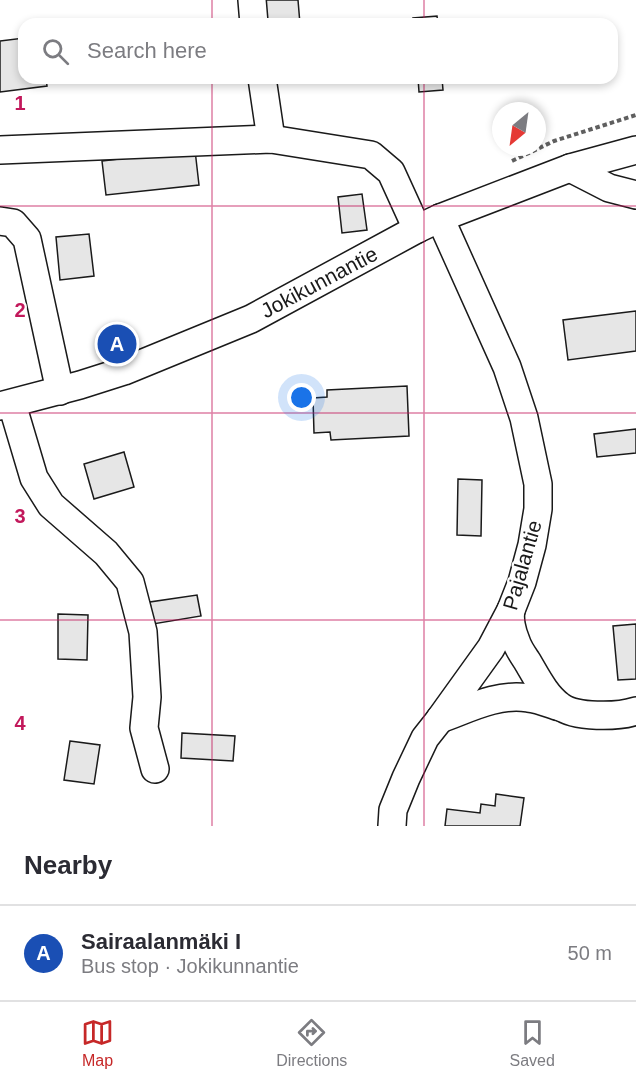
<!DOCTYPE html>
<html lang="en">
<head>
<meta charset="utf-8">
<style>
  :root { --surface:#fff; --page:#f7f7f7; --text:#2b2b33; --muted:#7c7c81; --line:#e1e1e2; --accent:#c62828 }
  body { margin:0; font-family:Helvetica,sans-serif; background:var(--page); color:var(--text) }
  .compass { position:absolute; left:492px; top:102px; width:54px; height:54px; border-radius:50%; background:var(--surface); box-shadow:0 3px 9px #0003; rotate:209deg }
  .you { position:absolute; left:302px; top:398px; width:21px; height:21px; margin:-15px; border:4px solid #fff; border-radius:50%; background:#1a73e8; box-shadow:0 0 0 9px #1a73e833 }
  .badge { display:grid; place-items:center; width:39px; height:39px; border-radius:50%; background:var(--accent); color:#fff; font-size:20px; font-weight:700 }
  .pin { position:absolute; translate:-50% -50%; border:3px solid #fff; box-shadow:0 2px 6px #0006 }
  .list { margin:0; padding:0; list-style:none }
  h2 { display:flex; justify-content:space-between; align-items:center; height:78px; margin:0; padding:0 24px; font-size:26px }
  h2 small { font-size:20px; font-weight:400; color:var(--muted) }
  .list li { display:grid; grid-template-columns:39px 1fr auto; gap:18px; align-items:center; box-sizing:border-box; height:96px; padding:0 24px; border-top:2px solid var(--line) }
  .list b { display:block; font-size:22px; white-space:nowrap }
  .list p { margin:0; font-size:20px; white-space:nowrap; color:var(--muted) }
  .list em { font-size:20px; font-style:normal; color:var(--muted) }
  .icon { flex:none; width:33px; height:33px; fill:none; stroke:currentColor; stroke-width:2; stroke-linecap:round; stroke-linejoin:round }
  .map { position:relative; flex:none; width:636px; height:826px; overflow:hidden }
  .search { position:absolute; background:var(--surface); box-shadow:0 3px 9px #0003; left:18px; right:18px; top:18px; height:66px; display:flex; align-items:center; gap:15px; box-sizing:border-box; padding:0 21px; border-radius:18px; color:var(--muted); font-size:22px }
  .sheet { height:174px; background:var(--surface) }
  nav { display:flex; justify-content:space-around; align-items:center; box-sizing:border-box; height:84px; border-top:2px solid var(--line); background:var(--surface); font-size:16px; color:var(--muted) }
  nav a { display:grid; justify-items:center; gap:3px }
  nav .on { color:var(--accent) }
  .map>svg:first-child { display:block }
</style>
</head>
<body>
<div class="map">
<svg width="636" height="826" viewBox="0 0 636 826">
  <rect width="100%" height="100%" fill="#fff"/>
  <g fill="#e6e6e6" stroke="#1a1a1a" stroke-width="1.5">
    <path d="M261,0H298L300,24H262Z"/>
    <path d="M437,16L438,24H414L413,18Z"/>
    <path d="M24,38V78H46L47,86L0,92V41Z"/>
    <path d="M418,78H442L443,90L419,92Z"/>
    <path d="M195,150L199,185L106,195L102,161Z"/>
    <path d="M362,194L367,230L342,233L338,197Z"/>
    <path d="M89,234L94,276L60,280L56,237Z"/>
    <path d="M636,311V351L568,360L563,320Z"/>
    <path d="M407,386L409,436L331,440L330,432L314,433L313,398L327,397V390Z"/>
    <path d="M636,429V453L597,457L594,434Z"/>
    <path d="M124,452L134,487L94,499L84,464Z"/>
    <path d="M458,479L482,480L481,536L457,535Z"/>
    <path d="M197,595L201,616L153,624L150,602Z"/>
    <path d="M58,614L88,615L87,660L58,659Z"/>
    <path d="M636,624V679L618,680L613,626Z"/>
    <path d="M182,733L235,736L233,761L181,758Z"/>
    <path d="M70,741L100,745L94,784L64,780Z"/>
    <path d="M496,794L524,798L520,826H445L447,809L480,813L481,804L495,806Z"/>
  </g>
  <g fill="none" stroke-linecap="round" stroke-linejoin="round">
    <defs>
      <g id="minor">
        <path d="M252,0L254,24"/>
        <path d="M262,78L271,139"/>
        <path d="M0,150L271,139L371,155L391,172L417,229"/>
        <path d="M570,168L609,188L636,195"/>
        <path d="M0,221L13,223L27,239L60,391"/>
        <path d="M12,404L34,478L51,505L106,553L130,582L143,632L147,697L144,728L155,769"/>
        <path d="M0,406L80,385L124,371L251,319L417,229L440,218L570,168L636,150"/>
        <path d="M511,610C509,619 512,632 516,641C518,648 523,655 527,661C536,676 545,695 560,706C575,718 618,717 636,711"/>
        <path d="M440,719C468,709 497,693 528,698C539,699 550,704 560,707"/>
        <path d="M392,826L393,810L406,778L425,738L440,719L491,648L511,610L522,582L532,545L538,509V484L524,418L507,367L440,218"/>
      </g>
    </defs>
    <use href="#minor" stroke="#1a1a1a" stroke-width="30"/>
    <path stroke="#5f5f5f" stroke-width="4" stroke-dasharray="4.5 3" stroke-linecap="butt" d="M512,161L554,141L636,115"/>
    <use href="#minor" stroke="#fff" stroke-width="27"/>
  </g>
  <path fill="none" stroke="#c2185b" stroke-width="1.5" stroke-opacity="0.55" d="M212,0V24M424,0V24M212,78V826M424,78V826M0,206H636M0,413H636M0,620H636"/>
  <g text-anchor="middle" dominant-baseline="central" stroke-width="4.5" stroke-linejoin="round" paint-order="stroke">
    <g font-size="21" fill="#1a1a1a" stroke="#fff">
      <text transform="translate(319 282) rotate(-28)">Jokikunnantie</text>
      <text transform="translate(522 565) rotate(-74)">Pajalantie</text>
    </g>
  </g>
  <g font-size="20" text-anchor="middle" font-weight="bold" fill="#c2185b" stroke="#fff" stroke-width="4.5" stroke-linejoin="round" paint-order="stroke">
    <text x="20" y="110">1</text>
    <text x="20" y="317">2</text>
    <text x="20" y="523">3</text>
    <text x="20" y="730">4</text>
  </g>
</svg>
<svg class="compass" viewBox="-18 -18 36 36"><path d="M0-13l5 13h-10z" fill="#e53935"/><path d="M0 13l5-13h-10z" fill="#7c7c81"/></svg>
<div class="you"></div>
<div class="pin badge" style="left:117px;top:344px;background:#1a4fb4">A</div>
<div class="search"><svg class="icon" aria-label="search" viewBox="0 0 24 24"><circle cx="10" cy="10" r="6"/><path d="M15 15l6 6"/></svg>Search here</div>
</div>
<section class="sheet">
<h2>Nearby<small></small></h2>
<ul class="list">
<li><span class="badge" style="background:#1a4fb4">A</span><div><b>Sairaalanmäki I</b><p>Bus stop · Jokikunnantie</p></div><em>50 m</em></li>
</ul>
</section>
<nav>
<a class="on"><svg class="icon" aria-label="map" viewBox="0 0 24 24"><path d="M3 6l6-2 6 2 6-2v14l-6 2-6-2-6 2zM9 4v14M15 6v14"/></svg>Map</a>
<a><svg class="icon" aria-label="directions" viewBox="0 0 24 24"><path d="M12 3l9 9-9 9-9-9zM9 14v-3h6M13 9l2 2-2 2"/></svg>Directions</a>
<a><svg class="icon" aria-label="saved" viewBox="0 0 24 24"><path d="M7 4h10v16l-5-4-5 4z"/></svg>Saved</a>
</nav>
</body>
</html>
